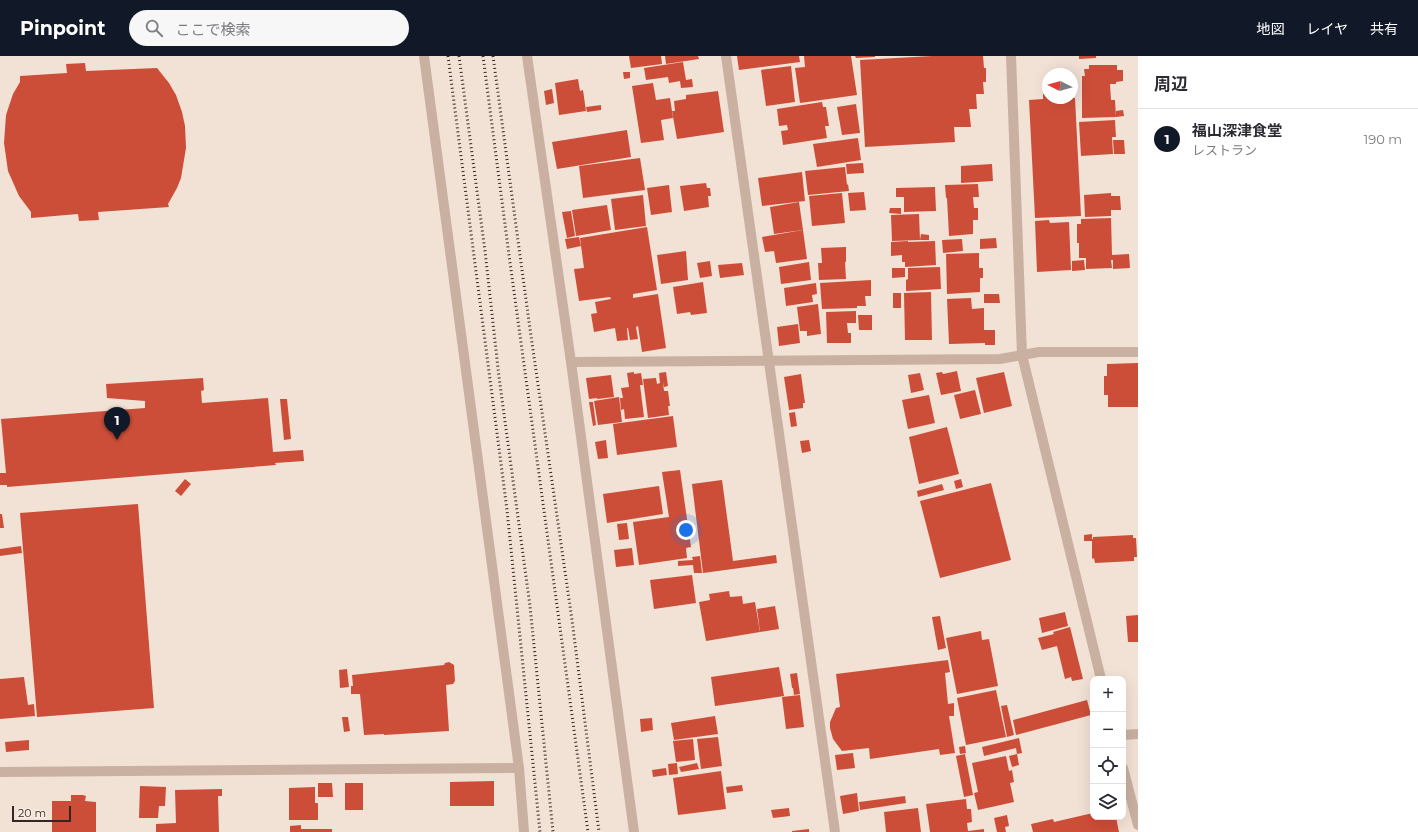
<!DOCTYPE html>
<html lang="ja">
<head>
<meta charset="utf-8">
<style>
  :root { --surface:#fff; --page:#f7f7f7; --text:#2b2b33; --muted:#7c7c81; --line:#e1e1e2; --accent:#111827 }
  body { margin:0; font-family:Montserrat,"Noto Sans JP",sans-serif; background:var(--page); color:var(--text) }
  .controls { position:absolute; right:12px; bottom:12px; display:grid; overflow:hidden; border-radius:8px; box-shadow:0 4px 16px #0002 }
  .controls button { width:36px; height:36px; display:grid; place-items:center; padding:0; border:0; border-bottom:1px solid var(--line); background:var(--surface); color:var(--text); font:20px sans-serif }
  .compass { position:absolute; left:1042px; top:12px; width:36px; height:36px; border-radius:50%; background:var(--surface); box-shadow:0 4px 16px #0002; rotate:275deg }
  .scale { position:absolute; left:12px; bottom:10px; width:59px; box-sizing:border-box; padding-left:4px; border:2px solid #332724; border-top:0; font-size:11px; line-height:14px; white-space:nowrap; color:#332724; -webkit-text-stroke:3px #faece1; paint-order:stroke }
  .you { position:absolute; left:686px; top:474px; width:14px; height:14px; margin:-10px; border:3px solid #fff; border-radius:50%; background:#1a73e8; box-shadow:0 0 0 6px #1a73e833 }
  .badge { display:grid; place-items:center; width:26px; height:26px; border-radius:50%; background:var(--accent); color:#fff; font-size:13px; font-weight:700 }
  .pin { position:absolute; translate:-50% -33px; filter:drop-shadow(0 1px 2px #0008) }
  .pin::after { content:''; position:absolute; top:21px; width:14px; height:12px; background:inherit; clip-path:polygon(0 0,100% 0,50% 100%) }
  .list { margin:0; padding:0; list-style:none }
  h2 { display:flex; justify-content:space-between; align-items:center; height:52px; margin:0; padding:0 16px; font-size:17px }
  h2 small { font-size:13px; font-weight:400; color:var(--muted) }
  .list li { display:grid; grid-template-columns:26px 1fr auto; gap:12px; align-items:center; box-sizing:border-box; height:60px; padding:0 16px; border-top:1px solid var(--line) }
  .list b { display:block; font-size:15px; white-space:nowrap }
  .list p { margin:0; font-size:13px; white-space:nowrap; color:var(--muted) }
  .list em { font-size:13px; font-style:normal; color:var(--muted) }
  .icon { flex:none; width:22px; height:22px; fill:none; stroke:currentColor; stroke-width:2; stroke-linecap:round; stroke-linejoin:round }
  .map { position:relative; flex:none; width:1138px; height:776px; overflow:hidden }
  header { display:flex; align-items:center; gap:24px; box-sizing:border-box; height:56px; padding:0 20px; background:var(--accent); color:#fff }
  header strong { font-size:19px }
  nav { display:flex; gap:22px; margin-inline-start:auto; font-size:14px }
  .search { width:280px; height:36px; background:var(--page); display:flex; align-items:center; gap:10px; box-sizing:border-box; padding:0 14px; border-radius:22px; color:var(--muted); font-size:15px }
  main { display:flex }
  aside { flex:1; background:var(--surface) }
  .map>svg:first-child { display:block }
</style>
</head>
<body>
<header>
<strong>Pinpoint</strong>
<div class="search"><svg class="icon" aria-label="search" viewBox="0 0 24 24"><circle cx="10" cy="10" r="6"/><path d="M15 15l6 6"/></svg>ここで検索</div>
<nav><a>地図</a><a>レイヤ</a><a>共有</a></nav>
</header>
<main>
<div class="map">
<svg width="1138" height="776" viewBox="0 0 1138 776">
  <rect width="100%" height="100%" fill="#f2e1d5"/>
  <g fill="#cd4e38">
    <path d="M629,0H661L662,8L631,12Z"/>
    <path d="M665,0H698L699,3L666,8Z"/>
    <path d="M737,0H799L800,6L739,14Z"/>
    <path d="M804,0H851L857,39L800,47L795,12L805,11Z"/>
    <path d="M855,0H875V1L856,2Z"/>
    <path d="M932,0H983L984,12H986V26H983L984,38H976L977,53H969L971,71H954L955,86L865,91L860,4Z"/>
    <path d="M1079,0H1096V2L1079,3Z"/>
    <path d="M683,6L686,24L692,23L693,31L681,32L680,25L669,27L668,21L646,24L644,12Z"/>
    <path d="M85,7L86,15L157,12L169,27L176,39L182,56L185,70L186,92L181,122L177,132L168,148L169,151L98,156L99,164L79,165L78,158L31,162V156L19,140L8,115L4,87L6,59L13,38L20,26V20L67,17L66,8Z"/>
    <path d="M1089,9H1117V14H1123V25L1116,26V28H1110L1111,44H1115L1116,61L1082,62V20H1085L1084,13H1089Z"/>
    <path d="M791,10L795,46L766,50L761,14Z"/>
    <path d="M623,16H630V22L624,23Z"/>
    <path d="M578,23L580,35L583,34L586,55L559,59L555,27Z"/>
    <path d="M653,27L656,44L670,42L673,62L661,64L664,84L641,87L632,30Z"/>
    <path d="M552,33L554,47L546,49L544,35Z"/>
    <path d="M718,35L724,76L677,83L672,55H675L674,45L686,43V39Z"/>
    <path d="M1048,37V42H1075L1081,160L1035,162L1029,44L1043,43V38Z"/>
    <path d="M822,46L823,51H826L829,70H825L827,82L783,89L781,75L788,74L787,69L779,70L777,53Z"/>
    <path d="M856,48L860,77L842,79L837,51Z"/>
    <path d="M601,49V54L587,56L586,51Z"/>
    <path d="M1123,54L1124,60L1116,61V55Z"/>
    <path d="M1115,64L1116,81H1112L1113,98L1081,100L1079,66Z"/>
    <path d="M627,74L631,101L557,113L552,86Z"/>
    <path d="M858,82L861,104L817,111L813,88Z"/>
    <path d="M1113,84H1124L1125,98H1114Z"/>
    <path d="M640,102L645,134L583,142L579,110Z"/>
    <path d="M863,107L864,117L847,118L846,108Z"/>
    <path d="M992,108L993,125L961,127V110Z"/>
    <path d="M845,111L847,129L848,128L849,135L808,139L805,115Z"/>
    <path d="M802,116L805,145L762,150L758,122Z"/>
    <path d="M706,127L707,132H710L711,140H708L709,151L684,155L680,130Z"/>
    <path d="M978,128L979,141H973L974,152H978V164H973V178L949,180L947,142H946L945,129Z"/>
    <path d="M669,129L672,156L651,159L647,132Z"/>
    <path d="M935,131L936,155L904,156V141H896V132Z"/>
    <path d="M864,136L866,154L850,155L848,137Z"/>
    <path d="M842,137L845,167L812,170L809,140Z"/>
    <path d="M1111,137V140H1120L1121,154H1111V160L1085,161L1084,139Z"/>
    <path d="M643,139L646,170L615,174L611,143Z"/>
    <path d="M799,146L803,174L774,178L770,151Z"/>
    <path d="M607,149L611,174L576,180L572,154Z"/>
    <path d="M890,152H901V158L889,157Z"/>
    <path d="M571,155L575,180L567,182L562,156Z"/>
    <path d="M919,158L920,184L892,185L891,159Z"/>
    <path d="M1111,162L1112,199L1129,198L1130,212L1113,213V204H1111L1112,212L1086,213V202H1079V187H1077V168H1081V163Z"/>
    <path d="M1049,164L1050,167L1069,166L1071,214L1037,216L1035,165Z"/>
    <path d="M647,171L657,234L633,238V242L658,238L666,292L642,296L638,270L636,271L638,283L630,284L628,272H627L628,284L617,285L615,272L594,276L591,258L597,257L595,246L611,243L610,241L579,245L574,213L584,212L580,182Z"/>
    <path d="M803,174L807,203L776,207L774,195L765,196L762,181Z"/>
    <path d="M921,178L929,179V184H920Z"/>
    <path d="M579,181L581,190L567,193L565,183Z"/>
    <path d="M996,182L997,192L980,193V183Z"/>
    <path d="M962,183L963,195L943,197L942,184Z"/>
    <path d="M908,185V186L935,185L936,209L905,211V206H902V199L891,200V186Z"/>
    <path d="M846,191V206H845L846,223L819,224L818,207H822L821,192Z"/>
    <path d="M686,195L688,224L661,228L657,199Z"/>
    <path d="M979,197V212H983V222H980V236L947,238L946,198Z"/>
    <path d="M1084,204L1085,214L1072,215V205Z"/>
    <path d="M710,205L712,220L700,222L697,207Z"/>
    <path d="M809,206L811,224L781,228L779,211Z"/>
    <path d="M742,207L744,219L720,222L718,209Z"/>
    <path d="M940,211L941,233L906,235V224L908,223V212Z"/>
    <path d="M892,212H905V221L892,222Z"/>
    <path d="M871,224V240H865L866,250H857V252L822,253L820,227Z"/>
    <path d="M703,226L707,257L691,259L690,256L677,258L673,231Z"/>
    <path d="M816,227L817,238L812,239L813,246L786,250L784,232Z"/>
    <path d="M931,236L932,284H905L904,237Z"/>
    <rect x="893" y="237" width="8" height="15"/>
    <path d="M984,238H999L1000,247H984Z"/>
    <path d="M971,242L972,253L984,252V274H995V289H985V287L949,288L947,243Z"/>
    <path d="M818,248L821,278L807,280V275H800L797,251Z"/>
    <path d="M856,255V267H847L848,277H851V287H827L826,256Z"/>
    <path d="M858,259H872V274H859Z"/>
    <path d="M798,268L800,287L779,290L777,271Z"/>
    <path d="M1138,307V351H1108V339H1104V320H1107V308Z"/>
    <path d="M957,315L961,335L941,339L936,317L942,316L943,318Z"/>
    <path d="M634,316V318L641,317L643,329H640L644,361L625,363L624,353L621,354L620,342H623L621,332L629,331L627,317Z"/>
    <path d="M666,316L668,330L664,331L663,326L664,335H668L670,350H668L669,359L648,362L643,323L656,322L657,328L660,327L659,317Z"/>
    <path d="M1004,316L1012,350L984,357L976,322Z"/>
    <path d="M920,317L924,334L911,337L908,319Z"/>
    <path d="M801,318L805,347H803V352L789,354L784,321Z"/>
    <path d="M611,319L614,341L597,343V342L589,343L586,322Z"/>
    <path d="M203,322L204,334L201,335L202,347L268,342L273,396L303,394L304,405L275,407L276,409L7,431V429H0V417H6L1,363L145,352V345L107,342L106,328Z"/>
    <path d="M975,334L981,358L960,363L954,339Z"/>
    <path d="M929,339L935,367L908,373L902,344Z"/>
    <path d="M619,341L622,366L598,369L594,345Z"/>
    <path d="M280,343H287L291,383L284,384Z"/>
    <path d="M589,346H593L596,369L593,370Z"/>
    <path d="M795,356L797,370L791,371L789,357Z"/>
    <path d="M673,360L677,391L617,399L613,368Z"/>
    <path d="M947,371L959,418L919,428L909,381Z"/>
    <path d="M606,384L608,402L598,403L595,386Z"/>
    <path d="M809,384L811,395L802,397L800,385Z"/>
    <path d="M680,414L691,491L686,492L687,502L639,509L633,466L669,461L662,416Z"/>
    <path d="M185,423L191,428L181,440L175,435Z"/>
    <path d="M961,423L963,431L956,433L954,425Z"/>
    <path d="M722,424L733,505L776,499L777,507L703,517L692,428Z"/>
    <path d="M991,427L1011,504L940,522L920,445Z"/>
    <path d="M942,428L944,434L918,441L917,435Z"/>
    <path d="M659,430L663,458L607,467L603,438Z"/>
    <path d="M138,448L154,652L37,661L20,457Z"/>
    <path d="M0,458H2L4,472H0Z"/>
    <path d="M627,467L629,483L619,484L617,468Z"/>
    <path d="M1092,478V483H1093V481L1133,479V482H1136L1137,501H1134V505L1095,507L1094,502L1092,503V485H1084V479Z"/>
    <path d="M21,490L22,497L0,500V493Z"/>
    <path d="M632,492L634,509L616,511L614,494Z"/>
    <path d="M700,500L702,517H694L693,509L678,510V505L693,504L692,501Z"/>
    <path d="M692,519L696,547L654,553L650,524Z"/>
    <path d="M729,535L730,541L742,540L743,548L755,546L760,576L706,585L699,546L710,544L709,538Z"/>
    <path d="M775,550L779,573L760,576L757,553Z"/>
    <path d="M1065,556L1068,570L1042,577L1039,562Z"/>
    <path d="M1138,559V586H1128L1126,560Z"/>
    <path d="M940,560L946,592L938,594L932,561Z"/>
    <path d="M1070,571L1083,623L1072,625L1071,621L1065,623L1057,590L1042,594L1038,582L1054,578L1053,576Z"/>
    <path d="M981,575L982,584L989,583L998,630L957,638L946,582Z"/>
    <path d="M948,604L950,616L945,617L948,648L954,647V660H949L955,697L940,699L939,693L870,703L869,692L842,695L833,683L830,672V666L836,652L840,651L836,618Z"/>
    <path d="M449,606L454,609L455,625L453,628L446,629L449,675L384,679V678L364,679L360,638H351V630H353L352,619L444,609L445,607Z"/>
    <path d="M779,611L784,640L715,650L711,621Z"/>
    <path d="M347,613L349,631L340,632L339,614Z"/>
    <path d="M797,617L800,638L794,639L793,632H797H792L790,618Z"/>
    <path d="M24,621L28,649L34,648L35,660L0,663V623Z"/>
    <path d="M996,634L1006,681L966,689L957,642Z"/>
    <path d="M800,639L804,671L786,673L782,641Z"/>
    <path d="M1087,644L1091,659L1016,679L1013,664Z"/>
    <path d="M1007,649L1014,679L1007,681L1001,650Z"/>
    <path d="M715,660L718,678L674,684L671,667Z"/>
    <path d="M342,661H348L350,675L344,676Z"/>
    <path d="M652,662L653,674L641,676L640,663Z"/>
    <path d="M718,681L722,710L701,713L697,683Z"/>
    <path d="M1019,682L1022,697L1017,698L1016,692L984,700L982,691Z"/>
    <path d="M693,683L695,704L676,706L673,685Z"/>
    <path d="M29,684V694L6,696L5,686Z"/>
    <path d="M965,690L966,697L960,698L959,691Z"/>
    <path d="M853,697L855,712L837,714L835,699Z"/>
    <path d="M965,698L973,739L964,741L956,700Z"/>
    <path d="M1017,698L1019,709L1012,711L1009,700Z"/>
    <path d="M1006,700L1009,715L1012,714L1014,726L1010,727L1014,746L978,754L974,737L978,736L972,707Z"/>
    <path d="M677,707L678,718L669,719L668,708Z"/>
    <path d="M697,707L699,713L681,716L679,711Z"/>
    <path d="M666,712L667,719L653,721L652,714Z"/>
    <path d="M721,715L726,753L678,759L673,722Z"/>
    <path d="M494,725V750H450V726Z"/>
    <path d="M318,727H332L333,741H318Z"/>
    <rect x="345" y="727" width="18" height="27"/>
    <path d="M742,729L743,735L727,737L726,731Z"/>
    <path d="M140,730L166,731L165,750H159L158,762H139Z"/>
    <path d="M315,731V747H318V764H289V732Z"/>
    <path d="M222,733V740H218L219,776H156V768L176,767L175,734Z"/>
    <path d="M857,737L859,755L843,758L840,740Z"/>
    <path d="M71,739H83L86,740L85,745L96,746V776H52V745H71Z"/>
    <path d="M905,740L906,747L860,754L859,746Z"/>
    <path d="M966,743L967,753H971L972,766L967,767L968,775L984,773V776H930L926,748Z"/>
    <path d="M789,752L790,760L773,762L771,754Z"/>
    <path d="M918,752L921,776H886L884,756Z"/>
    <path d="M1093,757V761H1116L1119,776H1033L1031,768L1053,763L1054,766Z"/>
    <path d="M1007,759L1009,770L1005,771L1006,776H997L994,762Z"/>
    <path d="M301,769V773H332V776H290V770Z"/>
    <path d="M809,773V776H792V775Z"/>
  </g>
  <g fill="none" stroke-linecap="round" stroke-linejoin="round">
    <g stroke="#cab0a1" stroke-width="10">
      <path d="M527,0L571,306L634,776"/>
      <path d="M726,0L835,776"/>
      <path d="M1011,0L1022,299L1101,623"/>
      <path d="M571,306L1000,303L1039,296H1138"/>
      <path d="M1123,679L1138,678"/>
      <path d="M1123,712L1138,769"/>
      <path d="M0,716L519,712"/>
    </g>
    <path stroke="#cab0a1" stroke-width="10" d="M424,0L519,712L524,776"/>
    <g stroke="#332724" stroke-width="3" stroke-dasharray="1 3" stroke-linecap="butt">
      <path d="M448,0L507,454L540,776"/>
      <path d="M459,0L485,195L499,321L530,550L553,776"/>
      <path d="M483,0L509,199L588,776"/>
      <path d="M493,0L530,273L572,564L599,776"/>
    </g>
  </g>
</svg>
<div class="controls">
<button>+</button>
<button>−</button>
<button><svg class="icon" aria-label="locate" viewBox="0 0 24 24"><circle cx="12" cy="12" r="6"/><path d="M12 2v4M12 18v4M2 12h4M18 12h4"/></svg></button>
<button><svg class="icon" aria-label="layers" viewBox="0 0 24 24"><path d="M12 4l9 5-9 5-9-5zM3 14l9 5 9-5"/></svg></button>
</div>
<svg class="compass" viewBox="-18 -18 36 36"><path d="M0-13l5 13h-10z" fill="#e53935"/><path d="M0 13l5-13h-10z" fill="#7c7c81"/></svg>
<div class="scale">20 m</div>
<div class="you"></div>
<div class="pin badge" style="left:117px;top:384px">1</div>
</div>
<aside>
<h2>周辺<small></small></h2>
<ul class="list">
<li><span class="badge">1</span><div><b>福山深津食堂</b><p>レストラン</p></div><em>190 m</em></li>
</ul>
</aside>
</main>
</body>
</html>
